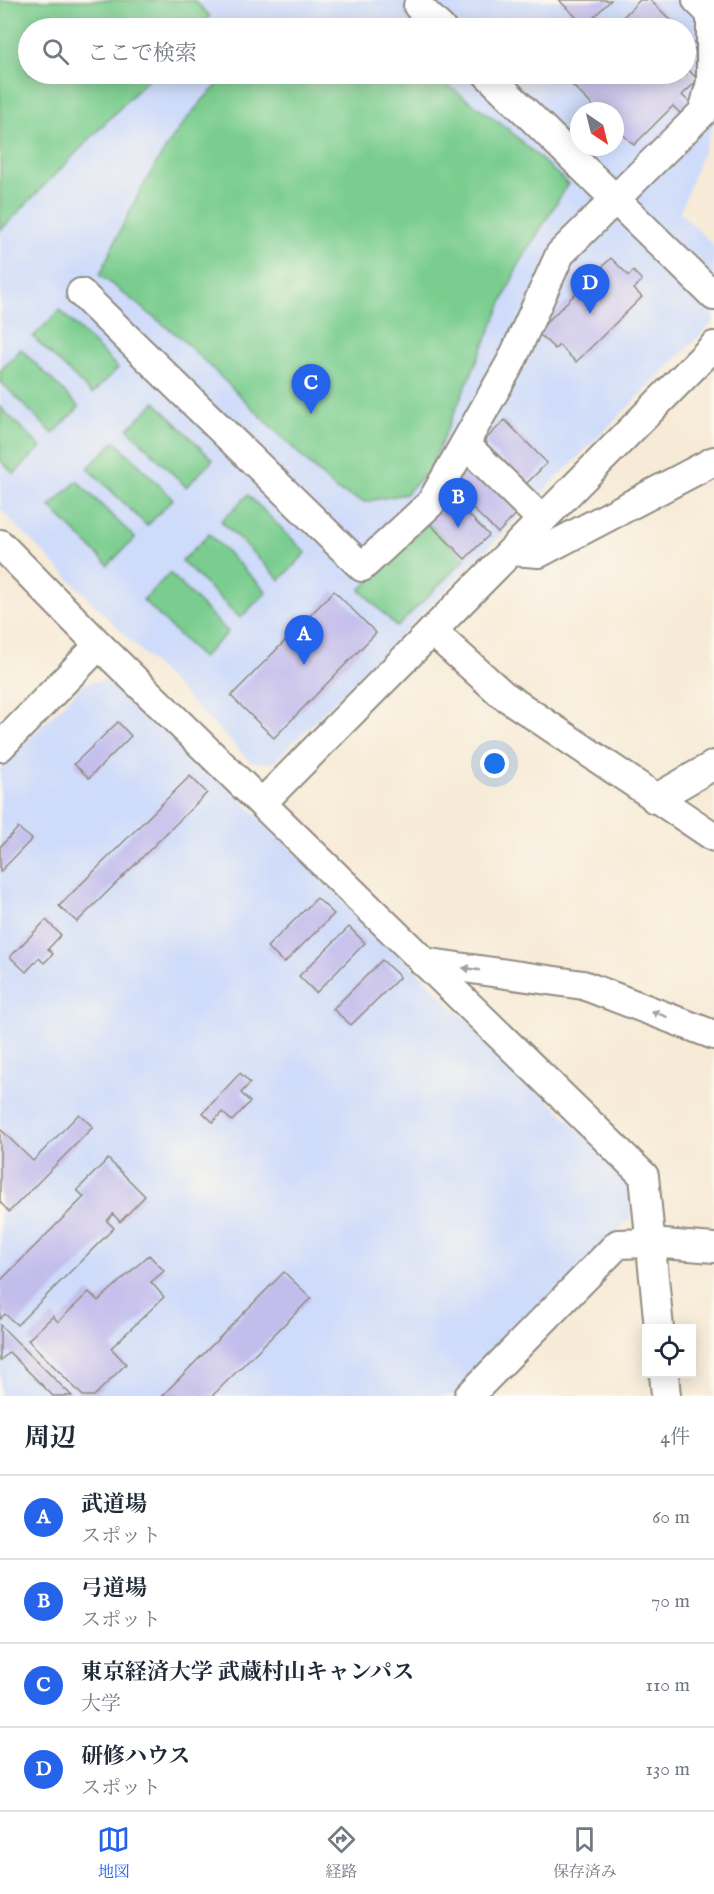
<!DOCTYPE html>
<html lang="ja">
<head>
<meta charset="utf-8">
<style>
  :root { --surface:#fff; --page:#f6f6f7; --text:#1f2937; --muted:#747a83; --line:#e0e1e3; --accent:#2563eb }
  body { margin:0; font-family:"IM FELL English","Noto Serif JP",serif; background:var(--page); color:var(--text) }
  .controls { position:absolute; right:18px; bottom:18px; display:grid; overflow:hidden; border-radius:0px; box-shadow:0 3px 15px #0003 }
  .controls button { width:54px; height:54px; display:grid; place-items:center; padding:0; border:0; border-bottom:2px solid var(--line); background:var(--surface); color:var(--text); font:30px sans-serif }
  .compass { position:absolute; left:570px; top:102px; width:54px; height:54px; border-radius:50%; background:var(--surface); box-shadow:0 3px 15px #0003; rotate:145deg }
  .you { position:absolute; left:495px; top:764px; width:21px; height:21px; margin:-15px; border:4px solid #fff; border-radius:50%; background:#1a73e8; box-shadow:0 0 0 9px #1a73e833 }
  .badge { display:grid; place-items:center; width:39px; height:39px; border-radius:50%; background:var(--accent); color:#fff; font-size:20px; font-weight:700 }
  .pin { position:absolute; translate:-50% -50px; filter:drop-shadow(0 2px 3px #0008) }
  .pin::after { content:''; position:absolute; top:32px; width:21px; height:18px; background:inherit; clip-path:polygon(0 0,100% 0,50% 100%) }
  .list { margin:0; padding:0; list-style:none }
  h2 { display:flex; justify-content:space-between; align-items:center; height:78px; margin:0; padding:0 24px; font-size:26px }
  h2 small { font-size:20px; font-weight:400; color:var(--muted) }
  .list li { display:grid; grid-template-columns:39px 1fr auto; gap:18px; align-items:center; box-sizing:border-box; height:84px; padding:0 24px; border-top:2px solid var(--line) }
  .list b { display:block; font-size:22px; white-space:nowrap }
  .list p { margin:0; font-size:20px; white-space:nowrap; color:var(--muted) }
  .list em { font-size:20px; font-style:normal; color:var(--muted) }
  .icon { flex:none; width:33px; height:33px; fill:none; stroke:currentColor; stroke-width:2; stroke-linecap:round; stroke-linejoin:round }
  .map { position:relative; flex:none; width:714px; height:1396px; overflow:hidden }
  .search { position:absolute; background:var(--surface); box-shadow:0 3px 15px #0003; left:18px; right:18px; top:18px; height:66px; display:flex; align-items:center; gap:15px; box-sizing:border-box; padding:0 21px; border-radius:33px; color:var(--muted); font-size:22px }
  .sheet { height:414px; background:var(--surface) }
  nav { display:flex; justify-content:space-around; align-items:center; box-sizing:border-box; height:84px; border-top:2px solid var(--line); background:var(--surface); font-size:16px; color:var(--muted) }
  nav a { display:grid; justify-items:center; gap:3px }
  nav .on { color:var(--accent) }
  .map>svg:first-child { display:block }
</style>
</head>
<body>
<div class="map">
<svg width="714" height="1396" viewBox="0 0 714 1396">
  <rect width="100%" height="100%" fill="#fbf7ec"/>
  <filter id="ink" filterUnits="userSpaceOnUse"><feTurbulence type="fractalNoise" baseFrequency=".0167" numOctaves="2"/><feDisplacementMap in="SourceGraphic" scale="12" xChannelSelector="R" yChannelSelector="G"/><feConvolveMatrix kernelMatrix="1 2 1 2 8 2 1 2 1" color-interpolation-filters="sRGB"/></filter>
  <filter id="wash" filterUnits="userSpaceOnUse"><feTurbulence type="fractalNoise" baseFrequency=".008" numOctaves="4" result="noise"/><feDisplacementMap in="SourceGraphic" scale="24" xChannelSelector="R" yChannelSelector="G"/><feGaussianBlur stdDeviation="1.35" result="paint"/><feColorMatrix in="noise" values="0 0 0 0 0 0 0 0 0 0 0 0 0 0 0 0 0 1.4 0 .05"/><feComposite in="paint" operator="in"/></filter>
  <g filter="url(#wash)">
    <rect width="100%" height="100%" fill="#f7ebd7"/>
    <g fill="#cedbfa" fill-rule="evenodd">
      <path d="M0,0H714V123L680,212L714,246V321L273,763L251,762L0,509ZM28,28H686V74H28ZM579,111H615V147H579Z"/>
      <path d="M117,678L630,1180L631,1217L453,1396H0V768L83,684Z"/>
    </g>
    <g fill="#7acd8f" stroke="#527c5d" stroke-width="1.5">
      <path d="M0,0H194L210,16L197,28H28V74H153L0,231Z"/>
      <path d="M231,74H432L508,129L568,184L518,266L429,471L405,494L364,502L336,490L182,339L100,275C128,210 174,117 231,74Z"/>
      <path d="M60,310L118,368L92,394L33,337Z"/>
      <path d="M21,349L79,407L53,434L0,381V371Z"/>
      <path d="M155,402L213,460L186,487L128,429Z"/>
      <path d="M0,407L41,447L14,474L0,460Z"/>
      <path d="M115,441L173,499L147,526L88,468Z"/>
      <path d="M77,481L135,538L108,565L50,507Z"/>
      <path d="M248,495L306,553L280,580L221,521Z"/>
      <path d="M428,522L465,559L397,627L360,590Z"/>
      <path d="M209,534L267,592L240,618L182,561Z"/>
      <path d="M170,573L228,632L202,658L143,600Z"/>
    </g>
    <g id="blocks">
      <g fill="#c3bdec">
        <path d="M559,0H611L585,26Z"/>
        <path d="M640,0H650L679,28H612Z"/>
        <path d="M686,34L697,46L686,57Z"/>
        <path d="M686,67L698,80L682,95L691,104L681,114L673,106L634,145L615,127V111H598L564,77L568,74H686Z"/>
        <path d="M611,258L629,276L633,271L642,280L634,289L642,297L576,362L559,345L555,349L537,332Z"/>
        <path d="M505,420L547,463L526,484L487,445L486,439Z"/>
        <path d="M471,461L521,509L498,533L448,485Z"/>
        <path d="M452,498L489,535L465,559L428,522Z"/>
        <path d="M334,591L376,633L274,738L231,696Z"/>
        <path d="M118,722L131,736L89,778L74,764Z"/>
        <path d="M190,776L207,793L77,922L59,906Z"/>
        <path d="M18,828L32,839L0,872V847Z"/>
        <path d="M317,898L334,914L284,963L267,947Z"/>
        <path d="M46,920L61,935L48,949L53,954L44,963L39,958L26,972L10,957Z"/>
        <path d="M349,927L365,943L316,993L299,976Z"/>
        <path d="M382,960L400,977L351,1025L333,1009Z"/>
        <path d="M240,1073L250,1083L241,1093L250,1102L232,1121L222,1112L213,1122L203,1113Z"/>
        <path d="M79,1114L93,1127L9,1212L0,1202V1129L33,1161Z"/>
        <path d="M108,1159L145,1196L120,1222L113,1214L107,1221L114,1228L17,1325L5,1314L0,1319V1281L84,1197L77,1190Z"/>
        <path d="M149,1255L164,1271L151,1282L164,1297L111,1348L126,1364L94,1396H83L28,1340L53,1316L58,1322L89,1292L98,1301Z"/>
        <path d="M284,1272L311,1298L212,1396H162Z"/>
        <path d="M0,1325L72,1396H53L9,1352L0,1361Z"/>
      </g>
    </g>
  </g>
  <g filter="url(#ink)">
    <use href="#blocks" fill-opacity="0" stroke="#918b81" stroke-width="1.5"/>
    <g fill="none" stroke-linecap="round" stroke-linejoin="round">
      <defs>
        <g id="minor">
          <path d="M418,6L441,28"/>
          <path d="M487,74L714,296"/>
          <path d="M81,293L362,567L431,503L511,362L560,254L703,112L711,82V14L697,0"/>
          <path d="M465,444L542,520"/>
          <path d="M0,544L99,645L644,1176L659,1328"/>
          <path d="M512,551L539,553L714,461"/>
          <path d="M432,631L502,694L714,837"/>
          <path d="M0,747L99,645"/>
          <path d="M655,799L714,765"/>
          <path d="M262,803L714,346"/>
          <path d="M423,962L583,985L714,1035"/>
          <path d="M664,1374L666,1396"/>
          <path d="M469,1396L618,1244L651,1243L714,1248"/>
        </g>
      </defs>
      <use href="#minor" stroke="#918b81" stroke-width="32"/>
      <use href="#minor" stroke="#fff" stroke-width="28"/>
    </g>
    <defs><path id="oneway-solid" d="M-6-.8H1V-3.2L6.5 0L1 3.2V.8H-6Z" transform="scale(1.5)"/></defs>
    <g fill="#a0a0a0">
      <use href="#oneway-solid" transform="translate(471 969) rotate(-172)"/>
      <use href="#oneway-solid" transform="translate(659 1014) rotate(-160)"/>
    </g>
  </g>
</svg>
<div class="controls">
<button><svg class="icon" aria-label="locate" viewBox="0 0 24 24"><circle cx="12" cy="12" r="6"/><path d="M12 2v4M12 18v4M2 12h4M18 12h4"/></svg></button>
</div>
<svg class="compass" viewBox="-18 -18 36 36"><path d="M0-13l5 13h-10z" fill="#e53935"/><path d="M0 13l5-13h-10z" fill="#747a83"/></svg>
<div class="you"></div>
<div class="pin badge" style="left:304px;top:665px">A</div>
<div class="pin badge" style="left:458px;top:528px">B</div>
<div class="pin badge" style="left:311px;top:414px">C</div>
<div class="pin badge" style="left:590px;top:314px">D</div>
<div class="search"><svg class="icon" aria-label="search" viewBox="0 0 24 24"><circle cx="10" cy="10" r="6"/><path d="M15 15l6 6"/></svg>ここで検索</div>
</div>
<section class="sheet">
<h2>周辺<small>4件</small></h2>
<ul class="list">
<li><span class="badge">A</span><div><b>武道場</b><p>スポット</p></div><em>60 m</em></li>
<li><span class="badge">B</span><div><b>弓道場</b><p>スポット</p></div><em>70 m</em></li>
<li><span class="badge">C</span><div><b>東京経済大学 武蔵村山キャンパス</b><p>大学</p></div><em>110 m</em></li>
<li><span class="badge">D</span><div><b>研修ハウス</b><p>スポット</p></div><em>130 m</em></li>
</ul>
</section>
<nav>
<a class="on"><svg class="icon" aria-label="map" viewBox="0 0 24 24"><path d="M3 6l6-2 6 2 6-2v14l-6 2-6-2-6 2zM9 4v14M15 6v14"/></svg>地図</a>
<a><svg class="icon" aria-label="directions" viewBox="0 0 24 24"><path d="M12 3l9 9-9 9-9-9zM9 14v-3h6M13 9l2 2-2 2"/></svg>経路</a>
<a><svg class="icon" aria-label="saved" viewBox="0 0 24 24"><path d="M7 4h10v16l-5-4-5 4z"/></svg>保存済み</a>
</nav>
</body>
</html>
